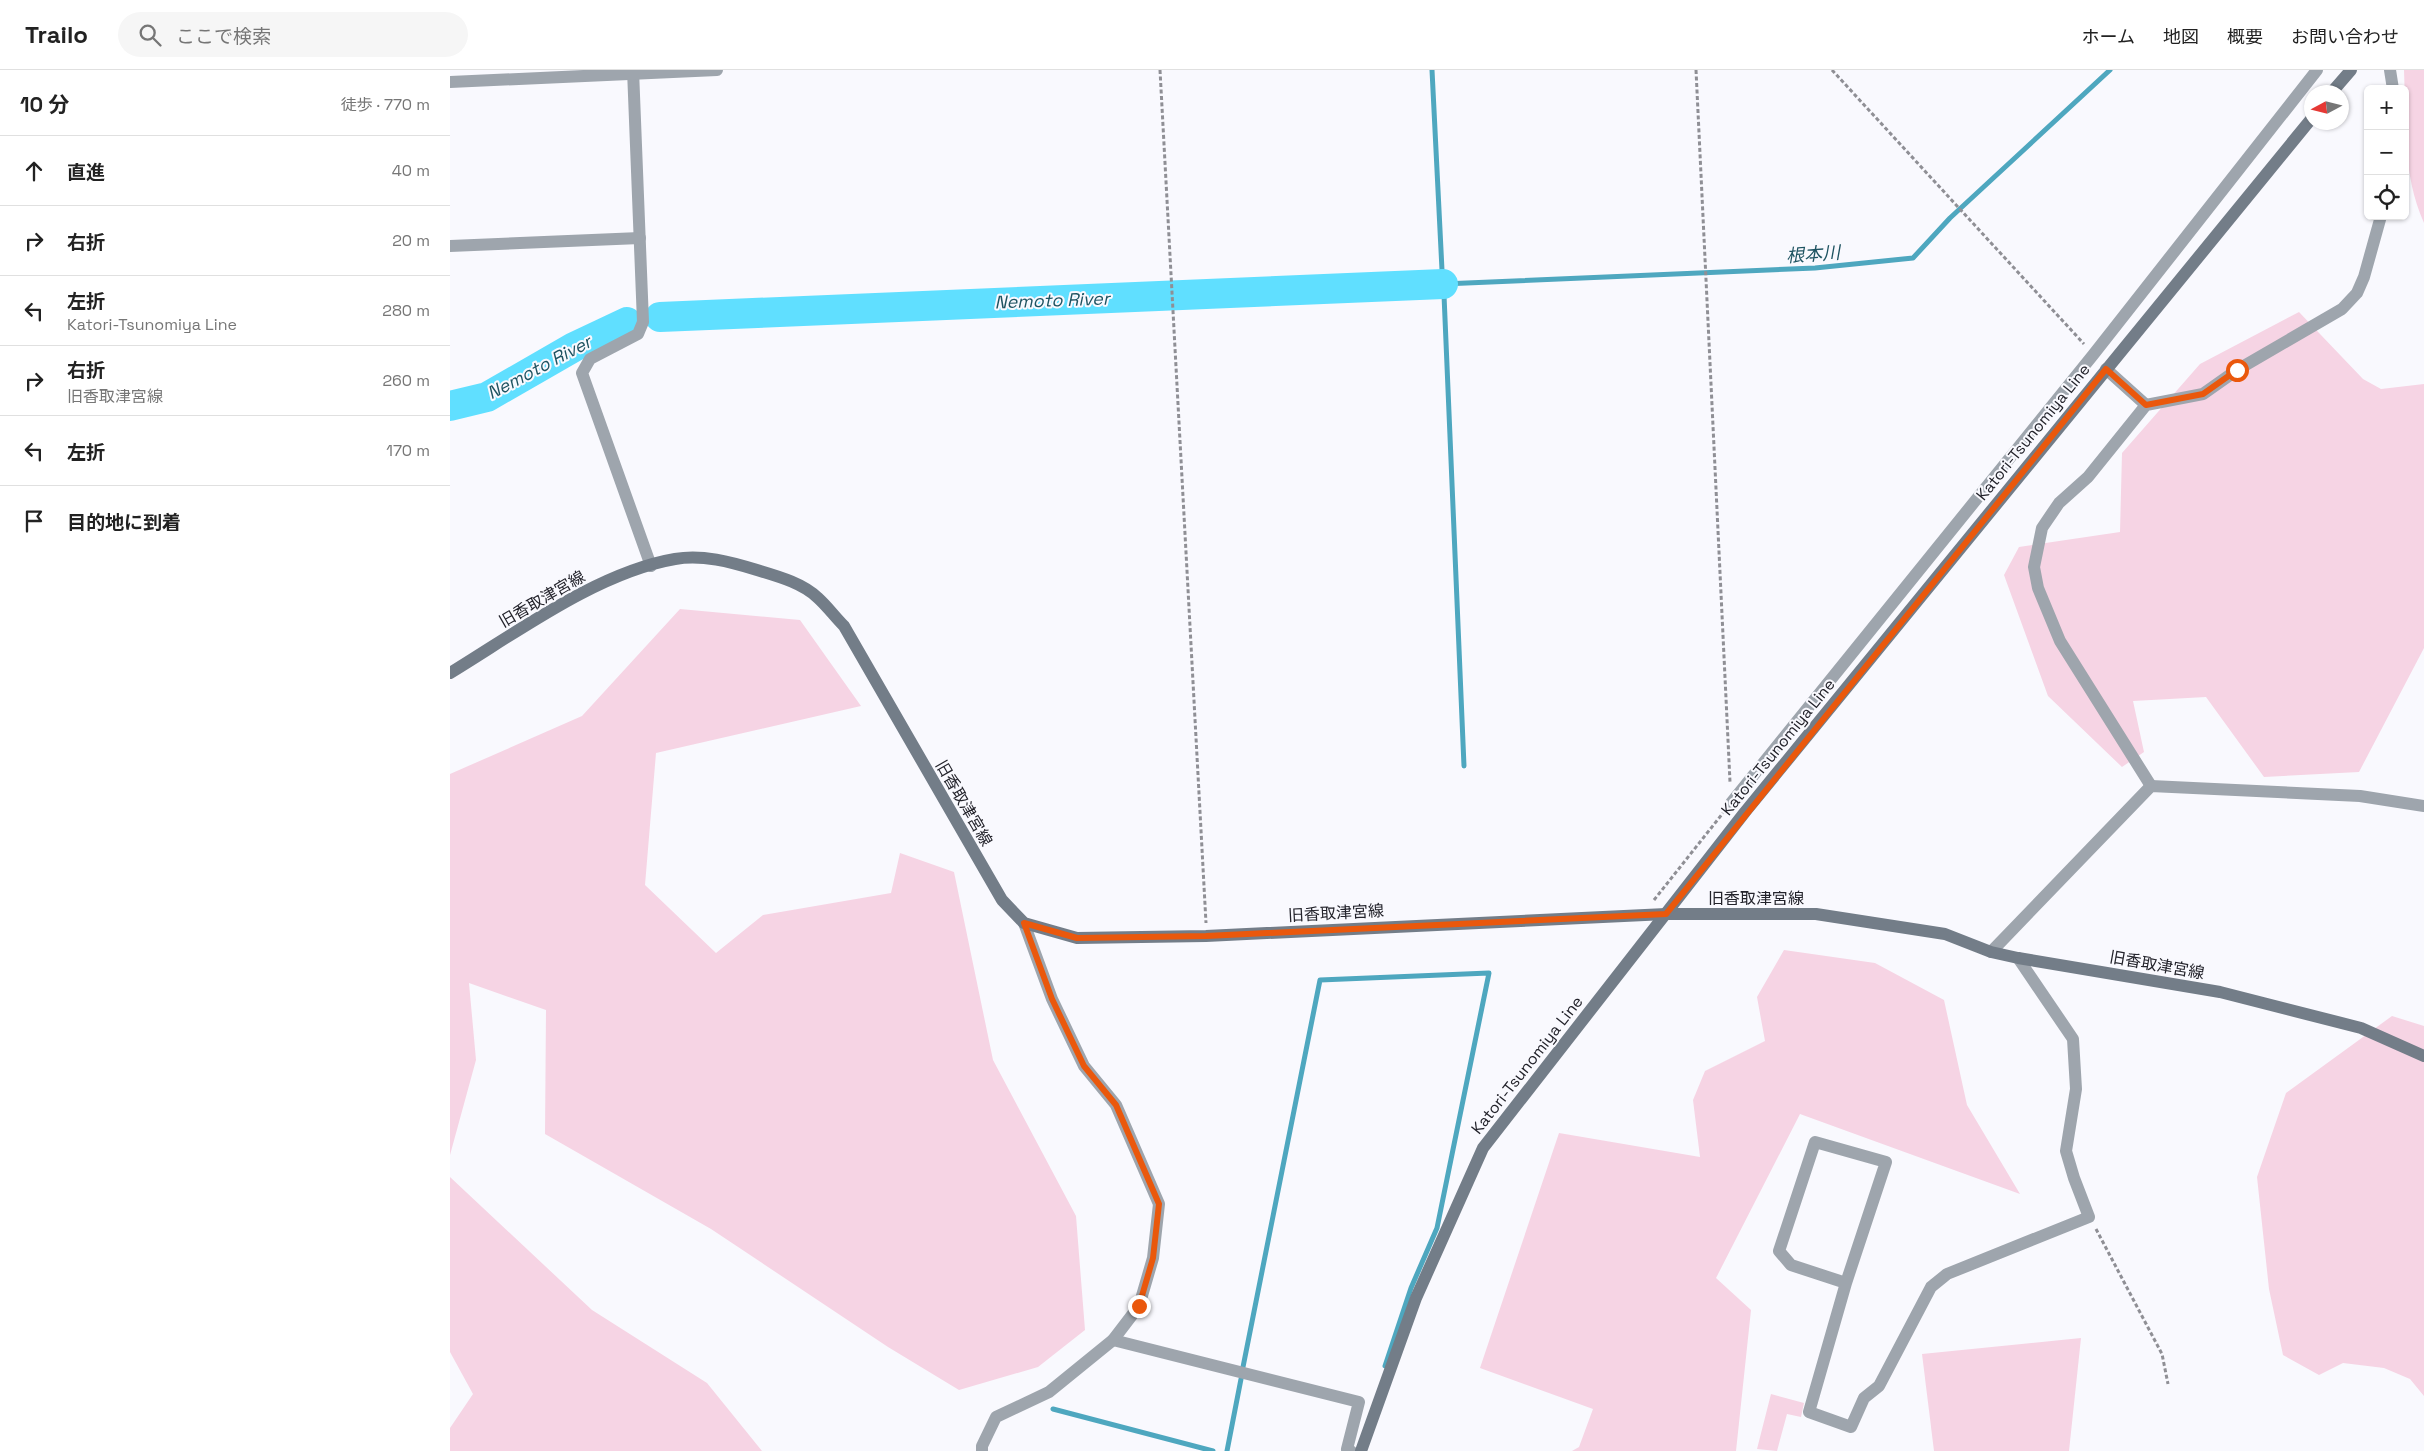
<!DOCTYPE html>
<html lang="ja">
<head>
<meta charset="utf-8">
<style>
  :root { --surface:#fff; --page:#f6f6f6; --text:#222; --muted:#767676; --line:#e0e0e0 }
  body { margin:0; font-family:"Space Grotesk","Noto Sans JP",sans-serif; background:var(--page); color:var(--text) }
  .controls { position:absolute; right:15px; top:15px; display:grid; overflow:hidden; border-radius:8px; box-shadow:0 1px 4px #0004 }
  .controls button { width:45px; height:45px; display:grid; place-items:center; padding:0; border:0; border-bottom:1px solid var(--line); background:var(--surface); color:var(--text); font:25px sans-serif }
  .compass { position:absolute; left:1854px; top:15px; width:45px; height:45px; border-radius:50%; background:var(--surface); box-shadow:0 1px 4px #0004; rotate:263deg }
  .stop { position:absolute; width:15px; height:15px; margin:-11px; border:4px solid #ea580c; border-radius:50%; background:#fff }
  .stop.end { background:#ea580c; border-color:#fff; box-shadow:0 1px 5px #0008 }
  .list { margin:0; padding:0; list-style:none }
  h2 { display:flex; justify-content:space-between; align-items:center; height:65px; margin:0; padding:0 20px; font-size:21px }
  h2 small { font-size:16px; font-weight:400; color:var(--muted) }
  .list li { display:grid; grid-template-columns:32px 1fr auto; gap:15px; align-items:center; box-sizing:border-box; height:70px; padding:0 20px; border-top:1px solid var(--line) }
  .list b { display:block; font-size:19px; white-space:nowrap }
  .list p { margin:0; font-size:16px; white-space:nowrap; color:var(--muted) }
  .list em { font-size:16px; font-style:normal; color:var(--muted) }
  .icon { flex:none; width:28px; height:28px; fill:none; stroke:currentColor; stroke-width:2; stroke-linecap:round; stroke-linejoin:round }
  .map { position:relative; flex:none; width:1974px; height:1381px; overflow:hidden }
  header { display:flex; align-items:center; gap:30px; box-sizing:border-box; height:70px; padding:0 25px; background:var(--surface); border-bottom:1px solid var(--line) }
  header strong { font-size:24px }
  nav { display:flex; gap:28px; margin-inline-start:auto; font-size:18px }
  .search { width:350px; height:45px; background:var(--page); display:flex; align-items:center; gap:12px; box-sizing:border-box; padding:0 18px; border-radius:28px; color:var(--muted); font-size:19px }
  main { display:flex }
  aside { flex:1; background:var(--surface) }
  .map>svg:first-child { display:block }
</style>
</head>
<body>
<header>
<strong>Trailo</strong>
<div class="search"><svg class="icon" aria-label="search" viewBox="0 0 24 24"><circle cx="10" cy="10" r="6"/><path d="M15 15l6 6"/></svg>ここで検索</div>
<nav><a>ホーム</a><a>地図</a><a>概要</a><a>お問い合わせ</a></nav>
</header>
<main>
<aside>
<h2>10 分<small>徒歩 · 770 m</small></h2>
<ul class="list">
<li><svg class="icon" aria-label="ahead" viewBox="0 0 24 24"><path d="M12 20V5M6 11l6-6 6 6"/></svg><div><b>直進</b></div><em>40 m</em></li>
<li><svg class="icon" aria-label="right" viewBox="0 0 24 24"><path d="M7 20v-9h11M14 6l5 5-5 5"/></svg><div><b>右折</b></div><em>20 m</em></li>
<li><svg class="icon" aria-label="left" viewBox="0 0 24 24"><path d="M17 20v-9H6M10 6l-5 5 5 5"/></svg><div><b>左折</b><p>Katori-Tsunomiya Line</p></div><em>280 m</em></li>
<li><svg class="icon" aria-label="right" viewBox="0 0 24 24"><path d="M7 20v-9h11M14 6l5 5-5 5"/></svg><div><b>右折</b><p>旧香取津宮線</p></div><em>260 m</em></li>
<li><svg class="icon" aria-label="left" viewBox="0 0 24 24"><path d="M17 20v-9H6M10 6l-5 5 5 5"/></svg><div><b>左折</b></div><em>170 m</em></li>
<li><svg class="icon" aria-label="arrive" viewBox="0 0 24 24"><path d="M6 21V4h12l-3 4 3 4H6"/></svg><div><b>目的地に到着</b></div></li>
</ul>
</aside>
<div class="map">
<svg width="1974" height="1381" viewBox="0 0 1974 1381">
  <rect width="100%" height="100%" fill="#f9f9fe"/>
  <g fill="#f6d4e4">
    <path d="M1954,0H1974V153C1952,104 1956,52 1954,0Z"/>
    <path d="M1849,242L1913,309L1931,319L1974,314V578L1909,702L1814,707L1756,627L1683,631L1694,682L1672,697L1598,626L1554,505L1569,477L1670,462L1672,383L1750,294Z"/>
    <path d="M230,539L350,550L411,636L206,683L195,815L266,883L313,845L441,823L450,783L504,802L543,990L626,1146L635,1260L588,1297L509,1320L438,1277L261,1159L95,1064L96,940L19,913L26,990L0,1085V704L132,646Z"/>
    <path d="M1334,880L1425,893L1494,930L1517,1035L1570,1124L1350,1044L1266,1208L1301,1240L1286,1381H1122L1129,1377L1143,1339L1030,1298L1109,1063L1250,1087L1243,1030L1255,1001L1315,971L1307,927Z"/>
    <path d="M1942,946L1974,956V1326L1960,1309L1934,1298L1893,1293L1869,1305L1833,1285L1819,1219L1807,1107L1836,1023Z"/>
    <path d="M0,1107L142,1240L257,1313L312,1381H0V1358L23,1324L0,1282Z"/>
    <path d="M1631,1268L1619,1381H1484L1472,1284Z"/>
    <path d="M1321,1324L1354,1333L1351,1347L1337,1344L1327,1381L1307,1379Z"/>
  </g>
  <g fill="none" stroke-linecap="round" stroke-linejoin="round">
    <g stroke="#4ea7bf" stroke-width="5">
      <path d="M982,0L992,200"/>
      <path d="M993,214L1365,198L1463,188L1500,148L1660,0"/>
      <path d="M994,225L1014,696"/>
      <path d="M793,1297L870,910L1039,903L987,1158L961,1218L935,1296"/>
      <path d="M603,1339L763,1381"/>
      <path d="M777,1381L791,1309"/>
    </g>
    <g stroke="#60dfff" stroke-width="30">
      <path d="M210,247L993,214"/>
      <path d="M0,336L37,327L124,277L177,252"/>
    </g>
    <g stroke="#8f8f95" stroke-width="3" stroke-dasharray="4 2.5" stroke-linecap="butt">
      <path d="M710,0L756,853"/>
      <path d="M1246,0L1280,712"/>
      <path d="M1382,0L1634,274"/>
      <path d="M1204,830L1273,743"/>
      <path d="M1646,1159L1712,1284L1718,1314"/>
    </g>
    <g stroke="#9ea5ad" stroke-width="12">
      <path d="M183,0L193,252L188,264L140,289L132,303L201,496"/>
      <path d="M1940,0L1943,19"/>
      <path d="M0,12L267,0"/>
      <path d="M0,176L190,168"/>
      <path d="M1656,299L1696,335"/>
      <path d="M1701,716L1610,571L1588,518L1584,497L1592,458L1609,433L1638,407L1696,335L1753,324L1787,300L1892,239L1907,223L1914,207L1931,146"/>
      <path d="M1281,733L1643,285L1867,0"/>
      <path d="M1541,882L1701,716L1910,726L1974,736"/>
      <path d="M1396,1213L1341,1195L1329,1181L1365,1072L1436,1092L1396,1213L1359,1342L1401,1357L1414,1328L1429,1316L1481,1217L1497,1204L1639,1147L1624,1108L1616,1081L1626,1019L1623,969L1568,888"/>
      <path d="M663,1270L909,1332L897,1379L901,1381"/>
      <path d="M532,1381V1376L546,1347L599,1322L663,1270L689,1236L703,1188L709,1134L666,1035L634,996L602,929L574,853"/>
    </g>
    <g stroke="#737d88" stroke-width="12">
      <path d="M1882,22L1901,0"/>
      <path d="M0,603C66,563 148,502 225,489C252,484 281,492 307,500C327,506 353,513 368,528C377,536 385,547 394,556L552,830L574,853L627,868L756,866L1216,844H1366L1495,864L1541,882L1568,888L1770,922L1911,958L1974,986"/>
      <path d="M911,1381L966,1228L1033,1078L1295,742L1862,48"/>
    </g>
  </g>
  <g fill="none" stroke-linecap="round" stroke-linejoin="round">
    <path stroke="#ea580c" stroke-width="6" d="M689,1236L703,1188L709,1134L666,1035L634,996L602,929L574,853L627,868L756,866L1216,844L1656,299L1696,335L1753,324L1787,300"/>
  </g>
  <g text-anchor="middle" dominant-baseline="central" stroke-width="4" stroke-linejoin="round" paint-order="stroke">
    <g font-size="16" fill="#23232b" stroke="#f9f9fe">
      <text transform="translate(1583 362) rotate(-51)">Katori-Tsunomiya Line</text>
      <text transform="translate(92 529) rotate(-30)">旧香取津宮線</text>
      <text transform="translate(1328 677) rotate(-51)">Katori-Tsunomiya Line</text>
      <text transform="translate(514 733) rotate(60)">旧香取津宮線</text>
      <text x="1306" y="828">旧香取津宮線</text>
      <text transform="translate(886 843) rotate(-3)">旧香取津宮線</text>
      <text transform="translate(1707 895) rotate(10)">旧香取津宮線</text>
      <text transform="translate(1077 995) rotate(-52)">Katori-Tsunomiya Line</text>
    </g>
    <g font-size="18" font-style="italic" fill="#1e5361" stroke="#f9f9fe">
      <text transform="translate(1363 184) rotate(-4)">根本川</text>
      <text transform="translate(602 230) rotate(-2)">Nemoto River</text>
      <text transform="translate(89 297) rotate(-28)">Nemoto River</text>
    </g>
  </g>
</svg>
<div class="controls">
<button>+</button>
<button>−</button>
<button><svg class="icon" aria-label="locate" viewBox="0 0 24 24"><circle cx="12" cy="12" r="6"/><path d="M12 2v4M12 18v4M2 12h4M18 12h4"/></svg></button>
</div>
<svg class="compass" viewBox="-18 -18 36 36"><path d="M0-13l5 13h-10z" fill="#e53935"/><path d="M0 13l5-13h-10z" fill="#767676"/></svg>
<div class="stop" style="left:1787px;top:300px"></div>
<div class="stop end" style="left:689px;top:1236px"></div>
</div>
</main>
</body>
</html>
